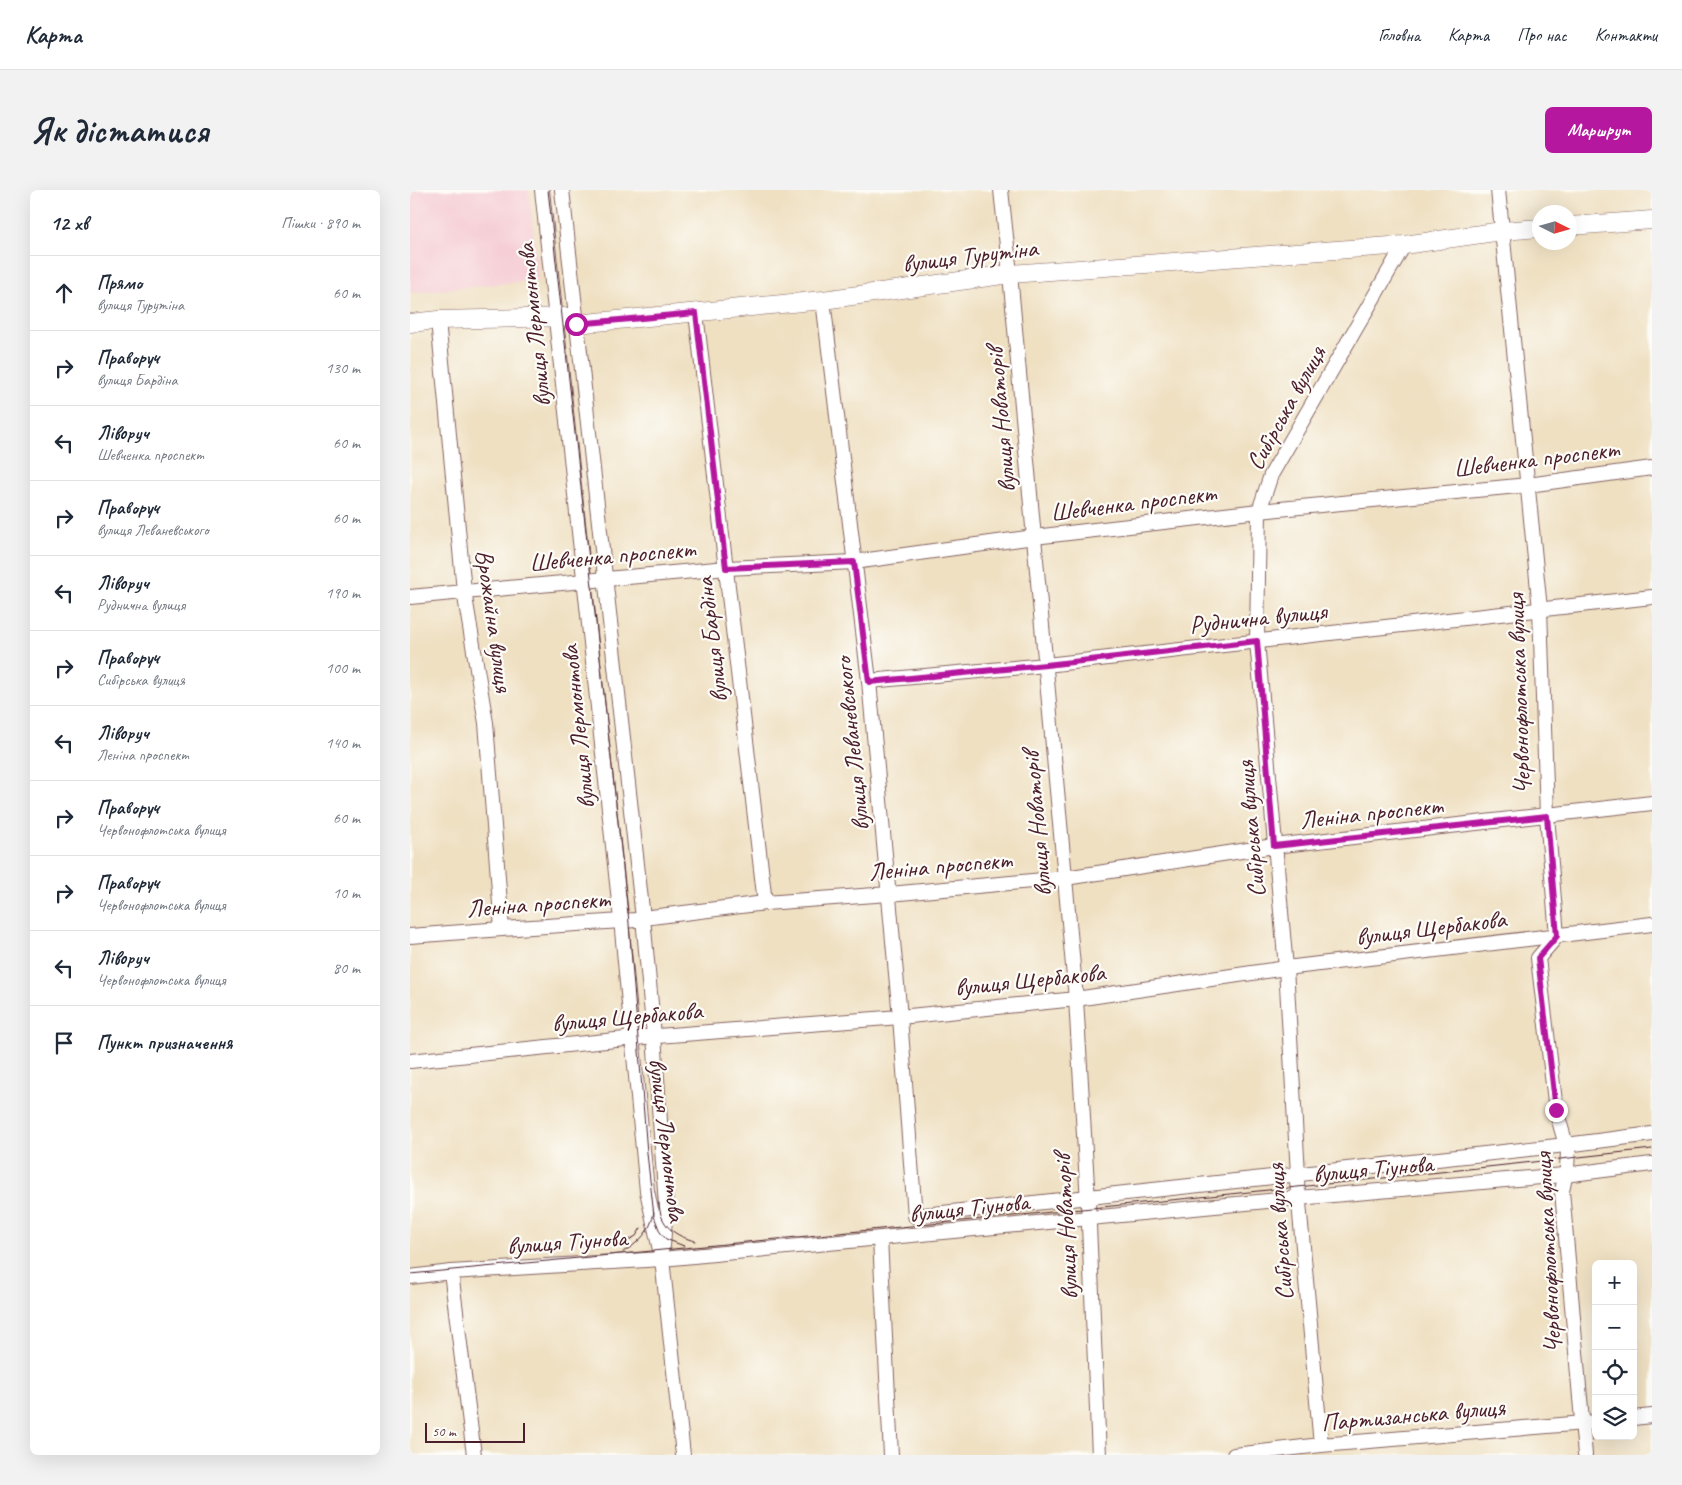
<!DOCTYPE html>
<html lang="uk">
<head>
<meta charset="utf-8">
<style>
  :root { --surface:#fff; --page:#f2f2f3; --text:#1f2937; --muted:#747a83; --line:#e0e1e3; --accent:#b5179e }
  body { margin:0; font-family:Caveat,sans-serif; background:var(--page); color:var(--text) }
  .controls { position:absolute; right:15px; bottom:15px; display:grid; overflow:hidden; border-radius:8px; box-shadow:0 5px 20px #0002 }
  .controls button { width:45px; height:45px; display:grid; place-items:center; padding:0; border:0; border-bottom:1px solid var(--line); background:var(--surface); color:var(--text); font:25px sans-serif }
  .compass { position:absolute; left:1122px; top:15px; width:45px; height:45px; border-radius:50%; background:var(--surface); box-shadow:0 5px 20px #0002; rotate:95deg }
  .scale { position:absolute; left:15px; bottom:12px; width:100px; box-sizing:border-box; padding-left:5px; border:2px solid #4a1f2b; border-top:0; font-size:14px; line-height:18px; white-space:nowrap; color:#4a1f2b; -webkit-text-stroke:4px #fdfcf7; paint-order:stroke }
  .stop { position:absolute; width:15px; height:15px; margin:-11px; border:4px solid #b5179e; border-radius:50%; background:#fff }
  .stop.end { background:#b5179e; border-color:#fff; box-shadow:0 1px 5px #0008 }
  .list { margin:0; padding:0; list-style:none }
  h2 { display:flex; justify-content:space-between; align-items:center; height:65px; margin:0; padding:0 20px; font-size:21px }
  h2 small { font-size:16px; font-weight:400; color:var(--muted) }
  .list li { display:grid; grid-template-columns:32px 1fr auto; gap:15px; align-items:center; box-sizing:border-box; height:75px; padding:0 20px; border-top:1px solid var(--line) }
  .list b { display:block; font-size:19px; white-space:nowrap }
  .list p { margin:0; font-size:16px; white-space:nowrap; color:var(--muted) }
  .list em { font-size:16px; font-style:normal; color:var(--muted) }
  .icon { flex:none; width:28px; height:28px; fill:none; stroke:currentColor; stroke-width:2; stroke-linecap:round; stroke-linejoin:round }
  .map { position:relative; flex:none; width:1242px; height:1265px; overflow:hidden; border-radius:8px }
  header { display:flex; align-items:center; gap:30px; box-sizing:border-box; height:70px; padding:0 25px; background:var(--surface); border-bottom:1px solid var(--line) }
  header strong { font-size:24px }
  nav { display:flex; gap:28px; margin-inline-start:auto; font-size:18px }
  .intro { display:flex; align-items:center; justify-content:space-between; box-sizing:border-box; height:120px; padding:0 30px }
  h1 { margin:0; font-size:35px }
  .button { padding:12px 22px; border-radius:8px; background:var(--accent); color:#fff; font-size:18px; font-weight:700 }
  main { display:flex; gap:30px; padding:0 30px }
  aside { flex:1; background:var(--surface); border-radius:8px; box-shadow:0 5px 20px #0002 }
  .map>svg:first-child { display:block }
</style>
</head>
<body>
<header>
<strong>Карта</strong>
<nav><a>Головна</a><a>Карта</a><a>Про нас</a><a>Контакти</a></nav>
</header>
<div class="intro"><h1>Як дістатися</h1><a class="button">Маршрут</a></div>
<main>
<aside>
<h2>12 хв<small>Пішки · 890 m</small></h2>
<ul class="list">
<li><svg class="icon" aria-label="ahead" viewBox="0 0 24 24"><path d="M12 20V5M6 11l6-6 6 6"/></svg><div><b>Прямо</b><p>вулиця Турутіна</p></div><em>60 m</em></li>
<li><svg class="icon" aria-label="right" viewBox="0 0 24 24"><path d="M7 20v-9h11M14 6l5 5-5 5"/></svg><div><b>Праворуч</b><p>вулиця Бардіна</p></div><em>130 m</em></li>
<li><svg class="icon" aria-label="left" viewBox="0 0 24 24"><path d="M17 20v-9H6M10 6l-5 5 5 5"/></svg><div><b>Ліворуч</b><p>Шевченка проспект</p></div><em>60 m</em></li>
<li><svg class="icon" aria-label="right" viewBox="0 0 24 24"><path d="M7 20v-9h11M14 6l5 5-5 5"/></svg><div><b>Праворуч</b><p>вулиця Леваневського</p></div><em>60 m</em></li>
<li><svg class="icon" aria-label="left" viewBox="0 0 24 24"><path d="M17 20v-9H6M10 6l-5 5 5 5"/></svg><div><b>Ліворуч</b><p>Руднична вулиця</p></div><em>190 m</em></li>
<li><svg class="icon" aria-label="right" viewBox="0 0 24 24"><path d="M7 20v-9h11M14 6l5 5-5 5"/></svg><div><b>Праворуч</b><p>Сибірська вулиця</p></div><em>100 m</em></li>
<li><svg class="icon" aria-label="left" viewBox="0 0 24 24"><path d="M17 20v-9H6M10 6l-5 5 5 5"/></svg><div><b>Ліворуч</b><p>Леніна проспект</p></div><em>140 m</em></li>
<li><svg class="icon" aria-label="right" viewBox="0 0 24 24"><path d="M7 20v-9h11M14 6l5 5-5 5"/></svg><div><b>Праворуч</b><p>Червонофлотська вулиця</p></div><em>60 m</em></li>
<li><svg class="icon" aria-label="right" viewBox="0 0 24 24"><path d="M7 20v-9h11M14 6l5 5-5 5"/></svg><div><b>Праворуч</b><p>Червонофлотська вулиця</p></div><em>10 m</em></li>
<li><svg class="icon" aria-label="left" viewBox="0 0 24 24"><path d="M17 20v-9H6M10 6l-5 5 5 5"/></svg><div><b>Ліворуч</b><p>Червонофлотська вулиця</p></div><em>80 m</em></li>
<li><svg class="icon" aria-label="arrive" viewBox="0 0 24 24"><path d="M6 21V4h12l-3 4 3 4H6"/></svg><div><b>Пункт призначення</b></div></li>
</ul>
</aside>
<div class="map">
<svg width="1242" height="1265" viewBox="0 0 1242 1265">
  <rect width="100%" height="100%" fill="#fdfcf7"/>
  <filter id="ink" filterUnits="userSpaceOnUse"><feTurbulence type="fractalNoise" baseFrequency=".02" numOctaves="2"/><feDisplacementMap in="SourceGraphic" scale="10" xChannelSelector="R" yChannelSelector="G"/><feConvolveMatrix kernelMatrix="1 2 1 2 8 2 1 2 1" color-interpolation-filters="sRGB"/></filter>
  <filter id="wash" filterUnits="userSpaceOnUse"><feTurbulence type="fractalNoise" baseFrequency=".0096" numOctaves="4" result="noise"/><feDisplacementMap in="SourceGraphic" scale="20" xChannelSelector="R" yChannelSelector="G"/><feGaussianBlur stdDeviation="1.12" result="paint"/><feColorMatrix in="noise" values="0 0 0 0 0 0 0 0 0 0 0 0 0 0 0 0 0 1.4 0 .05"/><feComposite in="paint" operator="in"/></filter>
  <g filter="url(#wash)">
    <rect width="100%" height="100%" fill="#efe0c2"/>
    <path fill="#f6cfd6" d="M0,0H119L129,90L0,103Z"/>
  </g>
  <g filter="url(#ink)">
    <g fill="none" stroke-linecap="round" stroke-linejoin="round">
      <defs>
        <g id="minor">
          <path d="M132,0L211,730L237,1001L252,1069L273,1265"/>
          <path d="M152,0L233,728L244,846L256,1015L253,1056"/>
          <path d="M591,0L600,84L666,809L678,1012L689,1265"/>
          <path d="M1088,0L1130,419L1137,626L1147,746L1128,768L1146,920L1158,962L1157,978L1152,1001L1175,1265"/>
          <path d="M413,110L459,491L490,827L505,1026L1156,955L1242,944"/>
          <path d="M286,123L355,713"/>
          <path d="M28,130L54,401L76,533L92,739"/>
          <path d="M0,407L317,378L444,372L624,347L849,321L1118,295L1242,278"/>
          <path d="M459,491L636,475L1242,407"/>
          <path d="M0,746L92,739L226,730L233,728L355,713L479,704L655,688L864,656L1242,613"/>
          <path d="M0,871L235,847L490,827L666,809L876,778L1242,734"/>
          <path d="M470,1049L481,1265"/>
          <path d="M41,1082L64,1265"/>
          <path d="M0,1087L41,1082L252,1069L888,1008L1154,985L1242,974"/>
          <path d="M1223,1228L1242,1226"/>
          <path d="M911,1255L887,991L888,984L876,778L847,451L849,321L861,285L994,55"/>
          <path d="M824,1265L911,1255L1186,1232"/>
        </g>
        <g id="tertiary">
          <path d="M1160,36L1242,30"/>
          <path d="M0,133L28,130L158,127L166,134L413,110L600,84L994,55L1092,41L1130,38"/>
        </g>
      </defs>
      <use href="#minor" stroke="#846360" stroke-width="16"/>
      <use href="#tertiary" stroke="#846360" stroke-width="19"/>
      <use href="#minor" stroke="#fff" stroke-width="14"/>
      <use href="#tertiary" stroke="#fff" stroke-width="18"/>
      <g stroke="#4a1f2b" stroke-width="1">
        <path d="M138,0L218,721L237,963L244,1026L250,1042L256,1049L274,1056"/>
        <path d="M249,1013C250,1036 265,1046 285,1051"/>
        <path d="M205,1058L226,1046L231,1038"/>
        <path d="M213,1062C229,1053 241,1041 244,1022"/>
        <path d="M0,1084C414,1045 828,1005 1242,959"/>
      </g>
    </g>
  </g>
  <g fill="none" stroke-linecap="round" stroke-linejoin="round" filter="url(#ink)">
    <path stroke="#b5179e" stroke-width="6" d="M166,134L286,123L316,378L444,372L459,492L636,475L847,451L864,656L1137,626L1147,746L1128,768L1146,920"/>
  </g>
  <g text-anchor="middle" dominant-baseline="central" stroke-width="4.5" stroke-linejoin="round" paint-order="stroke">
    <g font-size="25" fill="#4a1f2b" stroke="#fdfcf7">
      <text transform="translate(560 66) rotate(-7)">вулиця Турутіна</text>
      <text transform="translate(124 135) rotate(-96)">вулиця Лермонтова</text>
      <text transform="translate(876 218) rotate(-61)">Сибірська вулиця</text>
      <text transform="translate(591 230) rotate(-95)">вулиця Новаторів</text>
      <text transform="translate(1126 269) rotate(-7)">Шевченка проспект</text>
      <text transform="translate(723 313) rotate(-7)">Шевченка проспект</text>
      <text transform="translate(202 366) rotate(-5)">Шевченка проспект</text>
      <text transform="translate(848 428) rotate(-6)">Руднична вулиця</text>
      <text transform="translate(84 431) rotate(82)">Врожайна вулиця</text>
      <text transform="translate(302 450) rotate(-97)">вулиця Бардіна</text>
      <text transform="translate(1109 504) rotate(-92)">Червонофлотська вулиця</text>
      <text transform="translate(168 537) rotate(-96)">вулиця Лермонтова</text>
      <text transform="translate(442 554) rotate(-96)">вулиця Леваневського</text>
      <text transform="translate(961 623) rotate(-6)">Леніна проспект</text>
      <text transform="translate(627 634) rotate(-95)">вулиця Новаторів</text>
      <text transform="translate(841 639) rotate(-95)">Сибірська вулиця</text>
      <text transform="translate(530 676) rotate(-5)">Леніна проспект</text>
      <text transform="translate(128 714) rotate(-4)">Леніна проспект</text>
      <text transform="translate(1021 738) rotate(-7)">вулиця Щербакова</text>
      <text transform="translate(620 790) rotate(-6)">вулиця Щербакова</text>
      <text transform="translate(217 827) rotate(-5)">вулиця Щербакова</text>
      <text transform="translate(257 950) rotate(83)">вулиця Лермонтова</text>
      <text transform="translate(963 979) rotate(-5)">вулиця Тіунова</text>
      <text transform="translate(559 1018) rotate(-6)">вулиця Тіунова</text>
      <text transform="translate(656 1037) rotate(-93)">вулиця Новаторів</text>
      <text transform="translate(870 1042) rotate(-94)">Сибірська вулиця</text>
      <text transform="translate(157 1052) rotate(-4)">вулиця Тіунова</text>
      <text transform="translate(1138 1063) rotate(-93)">Червонофлотська вулиця</text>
      <text transform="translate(1003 1225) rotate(-5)">Партизанська вулиця</text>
    </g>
  </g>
</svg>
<div class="controls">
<button>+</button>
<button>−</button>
<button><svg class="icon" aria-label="locate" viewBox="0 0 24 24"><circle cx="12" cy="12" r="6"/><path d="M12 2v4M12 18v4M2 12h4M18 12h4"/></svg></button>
<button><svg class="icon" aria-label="layers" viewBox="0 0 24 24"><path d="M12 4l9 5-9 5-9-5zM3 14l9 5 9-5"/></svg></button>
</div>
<svg class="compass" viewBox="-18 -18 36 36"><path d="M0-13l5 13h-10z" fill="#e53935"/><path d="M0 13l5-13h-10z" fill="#747a83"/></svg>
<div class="scale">50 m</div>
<div class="stop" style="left:166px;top:134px"></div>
<div class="stop end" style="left:1146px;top:920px"></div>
</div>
</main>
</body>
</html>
